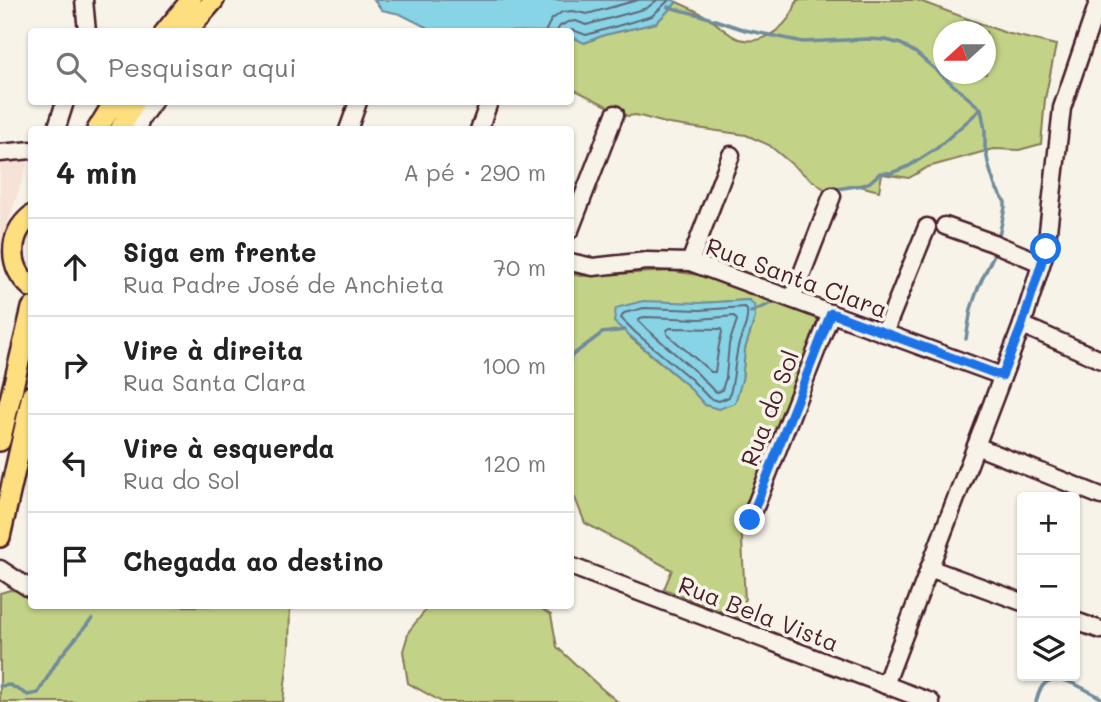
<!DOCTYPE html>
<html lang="pt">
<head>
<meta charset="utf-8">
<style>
  :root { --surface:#fff; --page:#f6f6f6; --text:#222; --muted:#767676; --line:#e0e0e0 }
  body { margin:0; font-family:Mali,sans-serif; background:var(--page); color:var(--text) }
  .controls { position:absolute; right:21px; bottom:21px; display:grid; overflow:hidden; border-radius:7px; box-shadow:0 2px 5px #0004 }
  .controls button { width:63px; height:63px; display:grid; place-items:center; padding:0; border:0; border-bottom:2px solid var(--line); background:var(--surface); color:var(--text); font:35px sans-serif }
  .compass { position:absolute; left:933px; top:21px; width:63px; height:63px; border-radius:50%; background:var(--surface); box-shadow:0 2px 5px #0004; rotate:249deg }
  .stop { position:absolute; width:21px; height:21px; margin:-16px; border:5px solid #1a73e8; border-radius:50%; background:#fff }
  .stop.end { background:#1a73e8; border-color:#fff; box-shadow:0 2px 7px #0008 }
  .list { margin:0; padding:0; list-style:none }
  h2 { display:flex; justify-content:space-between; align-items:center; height:91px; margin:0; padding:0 28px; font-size:30px }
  h2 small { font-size:23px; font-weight:400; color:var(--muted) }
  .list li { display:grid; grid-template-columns:46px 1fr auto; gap:21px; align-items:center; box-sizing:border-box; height:98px; padding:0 28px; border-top:2px solid var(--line) }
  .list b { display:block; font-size:26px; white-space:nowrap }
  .list p { margin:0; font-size:23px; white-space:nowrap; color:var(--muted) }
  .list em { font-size:23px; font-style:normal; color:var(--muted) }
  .icon { flex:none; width:38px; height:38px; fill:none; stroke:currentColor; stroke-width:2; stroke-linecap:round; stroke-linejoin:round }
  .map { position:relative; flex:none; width:1101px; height:702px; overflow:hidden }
  .search { position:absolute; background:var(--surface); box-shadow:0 2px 5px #0004; left:28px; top:28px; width:546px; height:77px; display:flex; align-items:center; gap:18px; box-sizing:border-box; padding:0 24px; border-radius:7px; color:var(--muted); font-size:26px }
  .panel { position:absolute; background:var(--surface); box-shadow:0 2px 5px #0004; left:28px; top:126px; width:546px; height:483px; border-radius:7px }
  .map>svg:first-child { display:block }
</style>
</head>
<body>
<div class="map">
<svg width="1101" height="702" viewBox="0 0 1101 702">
  <rect width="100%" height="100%" fill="#f7f3e8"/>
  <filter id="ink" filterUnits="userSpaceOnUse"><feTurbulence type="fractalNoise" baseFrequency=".0143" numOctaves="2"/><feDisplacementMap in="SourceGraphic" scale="14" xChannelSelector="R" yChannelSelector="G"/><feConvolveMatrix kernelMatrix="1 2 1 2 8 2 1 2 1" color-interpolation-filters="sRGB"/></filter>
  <g filter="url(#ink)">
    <path fill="#f6e2d6" d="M0,148L31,153L0,248Z"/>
    <g fill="#c2d286" stroke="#867858" stroke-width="2" fill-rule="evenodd">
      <path d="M797,0H917L1006,33L1056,45L1045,99L1041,144L1019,150L993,149L928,167L909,178L882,174L879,191L856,185L827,191L806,176L769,145L746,135L669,124L636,115L627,116L571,88L570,36L585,43L604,35L656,23L677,2C687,7 698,11 707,17C718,23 727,35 739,39C766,46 791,24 797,0ZM944,32H986V74H944Z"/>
      <path d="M672,271L705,276L820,320L741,520L746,621L664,589L672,570L585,523L575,498L571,497L570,274L581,276ZM749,300L755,317L745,349L742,380L719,409L706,405L687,385L631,338L700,303Z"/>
      <path d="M10,590L31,592L32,606H290L289,649L283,702H0V593Z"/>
      <path d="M429,606H537L551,615L557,647L601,688L618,702H442L408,683L403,651L409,631Z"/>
    </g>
    <g fill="#87d4e6" stroke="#6f8c9b" stroke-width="2">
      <path d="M374,0H673L677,2L656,23L604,35L584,43L571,36L570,32L434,31L400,14L382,10Z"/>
      <path d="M749,300L754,305L755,317L745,349L742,380L735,403L719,409L705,405L687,385L614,322L616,308L643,301L700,303Z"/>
    </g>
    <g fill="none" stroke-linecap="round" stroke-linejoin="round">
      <g stroke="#626776" stroke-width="2">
        <path d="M545,32L551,20L562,12L573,11L587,14L638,0"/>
        <path d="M556,32L560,26L568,22L576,21L586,25L647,8L657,0"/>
        <path d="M567,32L573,30L586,35L652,16L669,0"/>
        <path d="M744,307L747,309C749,323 741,334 738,347C734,364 735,378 729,397L719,401L709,398L692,380L636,333L621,318L624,313L644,308L700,310Z"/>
        <path d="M734,316L737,320L729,344L726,377L722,390L718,392L714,391L698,374L638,321L640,318L645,317L700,319Z"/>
        <path d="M670,328L721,329L722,332L719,345L715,372H711L667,334V330Z"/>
      </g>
      <g stroke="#6f8c9b" stroke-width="3.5">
        <path d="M668,7L700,15L745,30L803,42L867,39L886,40L901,44L916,53L981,109L985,130V147L989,167L995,186L1005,202V207L998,241"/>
        <path d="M830,190L863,185L870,182L880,173H891L909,166L936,149L981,109"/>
        <path d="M751,312L779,300"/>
        <path d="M966,339L971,309L978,288L997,248"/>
        <path d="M570,357L602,333L625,330"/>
        <path d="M0,686L10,685L28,695L38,693L59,658L92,619"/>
        <path d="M1036,702C1038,695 1040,686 1047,682C1060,673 1089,691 1101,698"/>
      </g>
      <defs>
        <g id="minor">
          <path d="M84,0L87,32"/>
          <path d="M56,130L65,102"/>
          <path d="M137,130L142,117L153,102"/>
          <path d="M348,130L358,102"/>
          <path d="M479,130L489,102"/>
          <path d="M0,153L32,150"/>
          <path d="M945,226L993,243L1041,263"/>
          <path d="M570,230L615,114"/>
          <path d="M570,262L593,267L647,261L690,262L1002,376"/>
          <path d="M690,262L731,155"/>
          <path d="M792,299L832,196"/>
          <path d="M1022,325L1101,360"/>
          <path d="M884,333L927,227"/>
          <path d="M976,446L1101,496"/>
          <path d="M750,520L831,313"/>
          <path d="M570,566L931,702"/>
          <path d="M929,568L1022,602"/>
          <path d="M0,569L29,588L32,585"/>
          <path d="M1075,621L1101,630"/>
          <path d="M885,685L1022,325L1046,249L1062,108L1099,0"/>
        </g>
        <g id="major">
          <path d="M165,32L191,0"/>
          <path d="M186,32L214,0"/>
          <path d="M97,130L114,102"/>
          <path d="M120,130L134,102"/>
          <path d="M32,215C7,235 8,268 32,288"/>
          <path d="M0,441L32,308"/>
          <path d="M0,537L32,395"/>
        </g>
      </defs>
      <use href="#minor" stroke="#4a1f2b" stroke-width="21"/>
      <use href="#major" stroke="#4a1f2b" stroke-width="24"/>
      <use href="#minor" stroke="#f7f3e8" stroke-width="16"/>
      <use href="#major" stroke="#fedf80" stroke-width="19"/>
    </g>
  </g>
  <g fill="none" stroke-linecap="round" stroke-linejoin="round" filter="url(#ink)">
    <path stroke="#1a73e8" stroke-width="9" d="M750,520L831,313L1002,376L1022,325L1046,249"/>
  </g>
  <g text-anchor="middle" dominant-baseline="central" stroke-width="7" stroke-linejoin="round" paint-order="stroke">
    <g font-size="24" fill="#4a1f2b" stroke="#f7f3e8">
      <text transform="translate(797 277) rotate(20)">Rua Santa Clara</text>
      <text transform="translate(769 408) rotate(-69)">Rua do Sol</text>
      <text transform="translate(759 613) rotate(21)">Rua Bela Vista</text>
    </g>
  </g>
</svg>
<div class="controls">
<button>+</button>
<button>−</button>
<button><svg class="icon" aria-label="layers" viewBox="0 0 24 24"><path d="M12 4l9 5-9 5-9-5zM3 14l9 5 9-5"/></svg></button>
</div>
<svg class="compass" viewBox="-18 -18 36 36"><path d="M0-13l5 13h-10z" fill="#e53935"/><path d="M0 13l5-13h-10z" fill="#767676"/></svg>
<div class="stop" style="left:1046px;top:249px"></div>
<div class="stop end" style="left:750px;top:520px"></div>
<div class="search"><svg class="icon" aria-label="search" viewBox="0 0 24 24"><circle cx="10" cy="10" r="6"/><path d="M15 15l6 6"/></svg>Pesquisar aqui</div>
<section class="panel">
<h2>4 min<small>A pé · 290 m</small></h2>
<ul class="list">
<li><svg class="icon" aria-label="ahead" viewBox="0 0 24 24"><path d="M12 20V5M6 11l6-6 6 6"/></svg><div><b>Siga em frente</b><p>Rua Padre José de Anchieta</p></div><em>70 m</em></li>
<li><svg class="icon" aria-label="right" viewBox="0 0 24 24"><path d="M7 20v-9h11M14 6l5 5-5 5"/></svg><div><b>Vire à direita</b><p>Rua Santa Clara</p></div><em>100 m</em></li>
<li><svg class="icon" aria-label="left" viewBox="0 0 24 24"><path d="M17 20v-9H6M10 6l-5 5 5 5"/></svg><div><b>Vire à esquerda</b><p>Rua do Sol</p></div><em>120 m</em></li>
<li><svg class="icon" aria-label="arrive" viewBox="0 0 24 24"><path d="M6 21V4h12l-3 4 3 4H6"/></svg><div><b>Chegada ao destino</b></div></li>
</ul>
</section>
</div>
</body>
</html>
